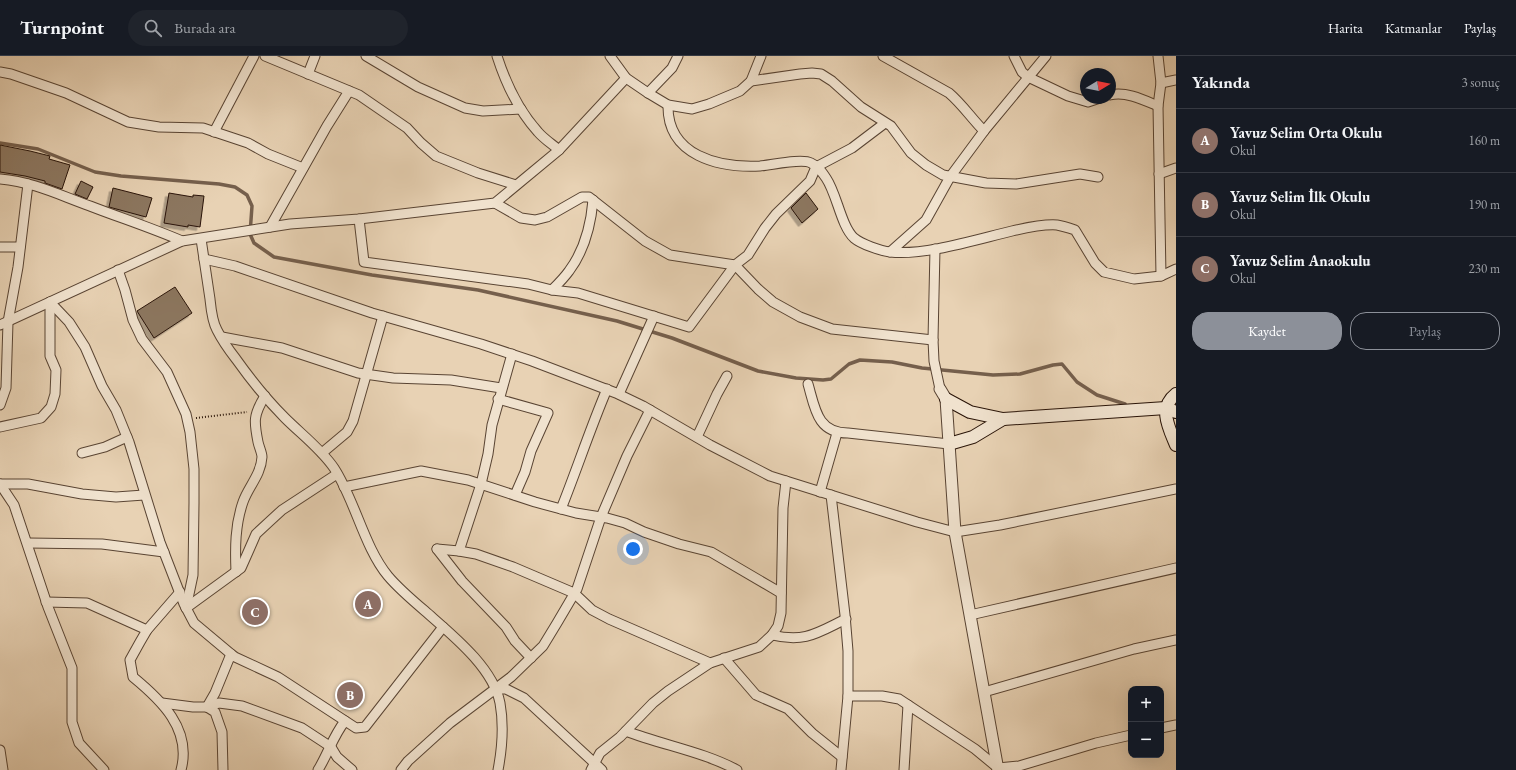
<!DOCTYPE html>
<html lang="tr">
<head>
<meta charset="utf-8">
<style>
  :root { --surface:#171b24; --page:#20242c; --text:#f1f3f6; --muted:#9ea1a6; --line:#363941; --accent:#8c9099 }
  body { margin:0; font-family:"EB Garamond",serif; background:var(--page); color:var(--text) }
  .controls { position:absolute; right:12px; bottom:12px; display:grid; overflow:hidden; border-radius:8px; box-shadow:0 4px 16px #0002 }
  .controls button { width:36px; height:36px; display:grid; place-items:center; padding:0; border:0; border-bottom:1px solid var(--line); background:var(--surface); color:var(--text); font:20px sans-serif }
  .compass { position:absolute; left:1080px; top:12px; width:36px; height:36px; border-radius:50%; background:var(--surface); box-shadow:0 4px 16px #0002; rotate:80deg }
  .you { position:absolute; left:633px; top:493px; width:14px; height:14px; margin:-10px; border:3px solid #fff; border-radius:50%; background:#1a73e8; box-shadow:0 0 0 6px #1a73e833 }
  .badge { display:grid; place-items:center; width:26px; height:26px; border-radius:50%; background:var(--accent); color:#fff; font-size:13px; font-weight:700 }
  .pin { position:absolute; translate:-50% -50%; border:2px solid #fff; box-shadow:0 1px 4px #0006 }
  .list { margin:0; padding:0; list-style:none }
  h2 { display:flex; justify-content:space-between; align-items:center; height:52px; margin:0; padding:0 16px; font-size:17px }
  h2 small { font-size:13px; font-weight:400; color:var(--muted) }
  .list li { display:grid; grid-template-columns:26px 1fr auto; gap:12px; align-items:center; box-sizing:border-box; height:64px; padding:0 16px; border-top:1px solid var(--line) }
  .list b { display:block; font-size:15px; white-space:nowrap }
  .list p { margin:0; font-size:13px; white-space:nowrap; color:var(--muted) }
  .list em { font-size:13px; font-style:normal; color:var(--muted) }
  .actions { display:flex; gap:8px; padding:12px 16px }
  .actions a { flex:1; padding:9px 0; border:1px solid var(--accent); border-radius:16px; text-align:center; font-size:14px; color:var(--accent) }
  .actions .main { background:var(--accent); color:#fff }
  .icon { flex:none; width:22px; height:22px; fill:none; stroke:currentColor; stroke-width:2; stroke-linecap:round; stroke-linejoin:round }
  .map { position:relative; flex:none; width:1176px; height:714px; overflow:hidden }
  header { display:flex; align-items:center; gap:24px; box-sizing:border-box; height:56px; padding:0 20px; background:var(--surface); border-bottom:1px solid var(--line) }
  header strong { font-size:19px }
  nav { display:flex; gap:22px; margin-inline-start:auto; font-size:14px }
  .search { width:280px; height:36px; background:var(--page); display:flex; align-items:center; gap:10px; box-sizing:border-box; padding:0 14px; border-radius:22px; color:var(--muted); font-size:15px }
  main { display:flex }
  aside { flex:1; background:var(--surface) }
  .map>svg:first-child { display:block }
</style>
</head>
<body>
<header>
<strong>Turnpoint</strong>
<div class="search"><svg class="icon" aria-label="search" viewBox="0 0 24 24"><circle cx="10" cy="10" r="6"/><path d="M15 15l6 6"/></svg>Burada ara</div>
<nav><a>Harita</a><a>Katmanlar</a><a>Paylaş</a></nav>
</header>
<main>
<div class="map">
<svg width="1176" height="714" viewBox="0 0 1176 714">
  <defs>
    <filter id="shadow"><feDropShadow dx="-3.5" dy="3.5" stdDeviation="0" flood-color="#0004"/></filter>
  </defs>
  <rect width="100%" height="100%" fill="#e8d2b4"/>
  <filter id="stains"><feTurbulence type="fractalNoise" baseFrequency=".005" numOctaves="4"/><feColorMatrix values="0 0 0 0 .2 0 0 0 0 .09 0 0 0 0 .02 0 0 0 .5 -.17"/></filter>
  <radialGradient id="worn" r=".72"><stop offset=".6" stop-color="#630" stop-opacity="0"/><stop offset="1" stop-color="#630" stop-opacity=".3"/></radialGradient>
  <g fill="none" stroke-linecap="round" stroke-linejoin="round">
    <path stroke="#755f4c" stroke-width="3.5" d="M0,87L38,93L95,116L121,120L219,128L235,131L247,139L252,150L250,178L254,187L274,201L372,219L478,234L617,265L672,282L758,315L796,322L823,324L831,323L849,308L860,304L892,306L922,312L993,319L1020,318L1053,309L1062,308L1077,326L1097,339L1125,348"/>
  </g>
  <g fill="#8c7761" stroke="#291408" filter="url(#shadow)">
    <path d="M0,89L30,95L50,100L49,103L70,109L62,133L45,127V125L25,120L0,116Z"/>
    <path d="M81,125L93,131L87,143L75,138Z"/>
    <path d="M113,132L152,142L146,161L109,151Z"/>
    <path d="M169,137L193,141V139L204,140L200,171L188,169V171L164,167Z"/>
    <path d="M806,137L818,153L802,167L791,152Z"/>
    <path d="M175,231L192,257L154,282L137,255Z"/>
  </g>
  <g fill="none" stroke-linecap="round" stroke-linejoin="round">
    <defs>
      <g id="minor">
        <path d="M265,0L359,39L407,72L421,87L436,100L478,117L516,129"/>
        <path d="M366,0L418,31L465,52L483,55L521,53"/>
        <path d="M497,0C506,28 518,54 538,76C544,83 552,88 559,94"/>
        <path d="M610,0L626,22L648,37L668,49L692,53L709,48L740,35L751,25L761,0"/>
        <path d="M883,0L949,37C962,48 972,63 984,75"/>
        <path d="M1014,0L1022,16L1028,21L1068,40L1088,46L1100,42"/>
        <path d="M1158,0L1161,27L1158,50L1161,220"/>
        <path d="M0,16L11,18L66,37L128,66L159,71L203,72L248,87L268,98L303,112"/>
        <path d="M308,18L315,0"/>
        <path d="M751,25L800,18L812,17L821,18L832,25L861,51L891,70L911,97L926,109L943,119L986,127L1016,128L1080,118L1098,121"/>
        <path d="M1161,27L1176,24"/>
        <path d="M648,37L672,12L678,0"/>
        <path d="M1110,39C1126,35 1144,44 1158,50"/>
        <path d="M668,49C667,100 719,112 760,110C772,109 802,102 811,107C818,110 822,116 826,122C837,138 841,170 854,182C861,188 881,195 890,196C925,200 978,183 1012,175C1025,172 1044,168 1057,169C1063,170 1069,172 1075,174L1095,207L1104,216L1134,223L1161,220L1176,213"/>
        <path d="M214,76L254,0"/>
        <path d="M1159,118L1176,112"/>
        <path d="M0,123C34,126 59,139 90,150C121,162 152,172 182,185"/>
        <path d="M495,147L521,162L535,164L547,161L582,141H589L645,185L670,199L735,209L758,233L773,246L800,261L832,273L933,284"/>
        <path d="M359,163L364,206L528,228L552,234L578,237L689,271L735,209L748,199L765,172L776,158L810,125L816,111L852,92L885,67"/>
        <path d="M270,171L327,70L349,35"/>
        <path d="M201,183C204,203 207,223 210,243C211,253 212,265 217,274C222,284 229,294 236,303C251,324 266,343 285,362C301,378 321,393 334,412C355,444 364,491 388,520C399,533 412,544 425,555C451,578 493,611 500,647C504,669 502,693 498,714"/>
        <path d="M0,191H20"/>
        <path d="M935,193L933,284L934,305L940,333"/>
        <path d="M890,196L926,164L950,121L984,75L1046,0"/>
        <path d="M204,203L235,210L372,257L481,288L532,305L616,337L643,350L710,389L770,420L917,466L955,476L1000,469L1176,433"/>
        <path d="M118,214L125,234L133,264L142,283L167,316L186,358L190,376L194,413V447L193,519L186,552"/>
        <path d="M552,234C558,228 564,222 569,215C584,195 591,168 593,144"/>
        <path d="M50,246L69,266L85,291L102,330L116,354L129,386L160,486L184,548L194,567L231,598L235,601L278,621L356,672L365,671L443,571"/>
        <path d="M0,269L182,185L290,168L359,163L495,147L559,94L626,22"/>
        <path d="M222,281L282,292L358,317L393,322L451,324L501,332"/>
        <path d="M808,328C815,352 817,377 848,377L949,388"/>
        <path d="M619,338L654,260"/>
        <path d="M498,343L548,357L531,395L525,416L515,439"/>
        <path d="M0,349L6,332L8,266L18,211L28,128"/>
        <path d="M0,371L41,362L51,351L55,338L56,314L50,300V246"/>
        <path d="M697,381L717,338L727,320"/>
        <path d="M82,397L105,391L127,381"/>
        <path d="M322,397L347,376L353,365L383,260"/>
        <path d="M0,428L14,449L48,551L72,612V666L79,687L104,714"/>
        <path d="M0,428H28L82,438L116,441L144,439"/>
        <path d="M344,431L421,415L468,424L535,446L576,457L607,462L625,467L644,476L679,488L711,496L781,537"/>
        <path d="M820,436L837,377"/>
        <path d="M831,439L845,559L848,595V640L841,714"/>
        <path d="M561,453C577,413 590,373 607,333"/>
        <path d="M28,487L102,488L164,496"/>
        <path d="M437,493L459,495L476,498L513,511L574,537L592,554L609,563L710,607"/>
        <path d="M437,493L462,525L506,571L515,585L531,602"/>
        <path d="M459,495L481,428L488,398L492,369L512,298"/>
        <path d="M236,516C235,492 235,469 243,446C248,431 261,419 262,401C262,397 259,391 258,386C254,366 253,359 265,340"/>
        <path d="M180,536L147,574L140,586L130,604L133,621C161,644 192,673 181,714"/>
        <path d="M46,546L87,547L147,574"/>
        <path d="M186,552L241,512L256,478L270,465L282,454L337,418"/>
        <path d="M970,559L1176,512"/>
        <path d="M772,579C805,587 817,577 846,563"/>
        <path d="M724,602L756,639L788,653L812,677L842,701"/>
        <path d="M495,633H506L524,642L602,714"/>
        <path d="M984,636L1134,593L1176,584"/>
        <path d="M848,640H882L899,643L975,693L998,712L1019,710L1096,687L1131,679"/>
        <path d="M162,647L193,651H207L215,656L222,676L223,714"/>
        <path d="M207,651L219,647L242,650L302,672L331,691L337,701L352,714"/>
        <path d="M207,651L215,637L231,598"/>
        <path d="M1161,672L1176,669"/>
        <path d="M626,675C662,689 704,696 737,714"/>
        <path d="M0,694L3,714"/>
        <path d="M318,714C328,698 333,680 345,665"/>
        <path d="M401,714L408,705L450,667L511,621L543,590L557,567L577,533L601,461L627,400L650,354"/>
        <path d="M591,714L600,697L620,681L653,647L668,635L710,607L759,591L772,579L778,570L781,557L783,452L786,425"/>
        <path d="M904,714L908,649"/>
      </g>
      <path id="tertiary" d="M940,333L946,343L955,476L998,714"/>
      <g id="secondary">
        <path d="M1176,338C1158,352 1169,372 1176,389"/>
        <path d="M946,343L970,356L1003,363L1166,352L1176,356"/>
        <path d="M949,388L973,381L1003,363"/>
      </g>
    </defs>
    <use href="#minor" stroke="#594433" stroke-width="11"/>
    <use href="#tertiary" stroke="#594433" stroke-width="13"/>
    <use href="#secondary" stroke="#291408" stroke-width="14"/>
    <path stroke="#291408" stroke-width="2" stroke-dasharray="1 2" stroke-linecap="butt" d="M196,362L247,356"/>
    <use href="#minor" stroke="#f0e2ce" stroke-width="9"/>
    <use href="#tertiary" stroke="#f0e2ce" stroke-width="11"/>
    <use href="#secondary" stroke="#f0e2ce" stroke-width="12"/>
  </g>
  <rect width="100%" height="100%" filter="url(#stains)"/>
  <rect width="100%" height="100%" fill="url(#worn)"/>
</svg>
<div class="controls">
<button>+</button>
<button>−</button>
</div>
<svg class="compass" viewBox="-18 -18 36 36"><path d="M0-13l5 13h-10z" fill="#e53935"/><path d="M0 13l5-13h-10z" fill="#9ea1a6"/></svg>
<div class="you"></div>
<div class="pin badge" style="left:368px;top:548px;background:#8d6e63">A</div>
<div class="pin badge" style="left:350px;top:639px;background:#8d6e63">B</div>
<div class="pin badge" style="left:255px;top:556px;background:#8d6e63">C</div>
</div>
<aside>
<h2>Yakında<small>3 sonuç</small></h2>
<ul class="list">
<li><span class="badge" style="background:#8d6e63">A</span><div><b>Yavuz Selim Orta Okulu</b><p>Okul</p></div><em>160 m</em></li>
<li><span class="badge" style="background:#8d6e63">B</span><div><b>Yavuz Selim İlk Okulu</b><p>Okul</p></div><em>190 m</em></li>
<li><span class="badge" style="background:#8d6e63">C</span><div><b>Yavuz Selim Anaokulu</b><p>Okul</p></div><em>230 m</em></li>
</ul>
<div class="actions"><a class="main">Kaydet</a><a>Paylaş</a></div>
</aside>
</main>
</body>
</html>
